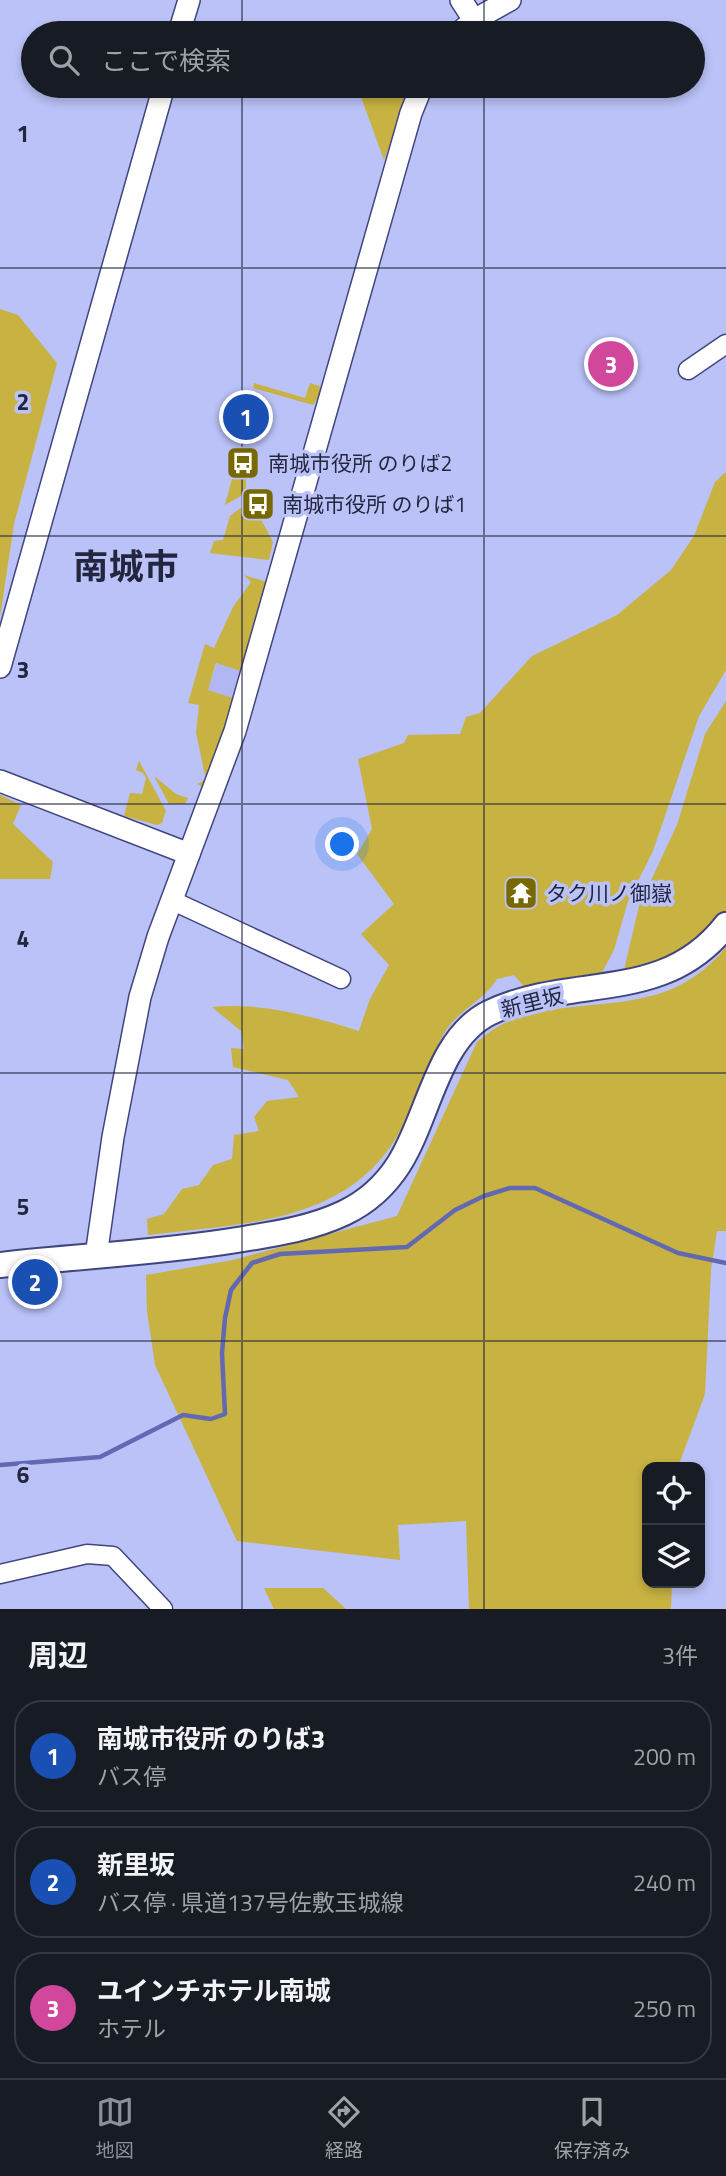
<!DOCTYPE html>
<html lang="ja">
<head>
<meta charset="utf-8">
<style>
  :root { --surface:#171b24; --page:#20242c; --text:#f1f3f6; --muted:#9ea1a6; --line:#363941; --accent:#8c9099 }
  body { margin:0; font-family:"Titillium Web","Noto Sans JP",sans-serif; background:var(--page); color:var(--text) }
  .controls { position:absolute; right:21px; bottom:21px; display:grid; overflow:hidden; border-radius:14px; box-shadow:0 4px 10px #0003 }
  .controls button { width:63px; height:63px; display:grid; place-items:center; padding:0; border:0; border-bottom:2px solid var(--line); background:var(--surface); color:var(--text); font:35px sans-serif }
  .you { position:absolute; left:343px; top:845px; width:24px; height:24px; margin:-18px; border:5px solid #fff; border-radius:50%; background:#1a73e8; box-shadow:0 0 0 10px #1a73e833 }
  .badge { display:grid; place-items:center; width:46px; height:46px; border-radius:50%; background:var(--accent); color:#fff; font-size:23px; font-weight:700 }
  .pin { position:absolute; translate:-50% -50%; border:4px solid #fff; box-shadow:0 2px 7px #0006 }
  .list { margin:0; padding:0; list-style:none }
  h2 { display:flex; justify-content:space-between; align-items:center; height:91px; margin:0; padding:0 28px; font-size:30px }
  h2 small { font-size:23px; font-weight:400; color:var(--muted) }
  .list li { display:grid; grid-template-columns:46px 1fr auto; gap:21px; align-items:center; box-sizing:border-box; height:112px; margin:0 14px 14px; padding:0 14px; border:2px solid var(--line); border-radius:28px }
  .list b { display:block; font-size:26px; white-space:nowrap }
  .list p { margin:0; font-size:23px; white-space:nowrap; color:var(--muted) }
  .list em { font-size:23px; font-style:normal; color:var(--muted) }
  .icon { flex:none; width:38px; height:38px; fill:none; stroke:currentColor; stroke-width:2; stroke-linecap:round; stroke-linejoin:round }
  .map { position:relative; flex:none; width:726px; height:1609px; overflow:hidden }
  .search { position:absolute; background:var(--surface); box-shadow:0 4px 10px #0003; left:21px; right:21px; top:21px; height:77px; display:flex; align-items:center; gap:18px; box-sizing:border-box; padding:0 24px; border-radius:38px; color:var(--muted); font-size:26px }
  .sheet { height:469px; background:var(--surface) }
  nav { display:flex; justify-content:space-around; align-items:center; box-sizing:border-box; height:98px; border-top:2px solid var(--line); background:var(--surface); font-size:19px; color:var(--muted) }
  nav a { display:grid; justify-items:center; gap:4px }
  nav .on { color:var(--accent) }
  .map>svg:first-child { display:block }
</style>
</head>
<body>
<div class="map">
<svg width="726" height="1609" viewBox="0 0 726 1609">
  <rect width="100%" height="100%" fill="#bac2f7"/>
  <path fill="#b0b7f2" d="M217,663L244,672L236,699L208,690Z"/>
  <g fill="#c7b242" fill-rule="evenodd">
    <path d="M357,86H412L384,160Z"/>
    <path d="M0,309L18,315L57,363L14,524L0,617Z"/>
    <path d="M254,383L305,398L310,383L324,388L313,405L253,388Z"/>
    <path d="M237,460L246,478V493L225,505Z"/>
    <path d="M726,472V670L699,716L653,851L628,901L614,950L599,978L526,989L514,975L497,979C483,1002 456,1011 443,1035C426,1067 416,1101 399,1133C348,1224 240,1224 148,1235L147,1219L164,1214L182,1189L199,1185L213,1165L232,1159L234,1135L259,1131L254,1117L267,1101L299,1097L288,1080L233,1067L231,1048L244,1049L241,1031L212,1007C262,1002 311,1016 359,1031L370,999L389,965L361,934L394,904L357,854L372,829L358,759L404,743L408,735L460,734L466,717L480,713L532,656L617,615L671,570L694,536L715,482Z"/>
    <path d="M243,506L256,510L273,542L269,560L210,553L214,541L223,540L230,516Z"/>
    <path d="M244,575L270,583L267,599L228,738L209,790L197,784L206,780L196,733L199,705L188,703L205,644L214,648L233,607L251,582ZM216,663L244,672L236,699L208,690Z"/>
    <path d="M726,701V913L709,937L652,968L624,970L639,906L677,825L705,734Z"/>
    <path d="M139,761L166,811L162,823L157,825L124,816L130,793L142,794L146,778L143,773L136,770Z"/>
    <path d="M154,776L176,794L188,798L185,804H169Z"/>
    <path d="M0,795L21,805L13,824L53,862L50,879H0Z"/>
    <path d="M726,947V1231H717L711,1270L705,1394L678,1467H647V1583H672L671,1609H469L466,1521L398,1525L400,1560L237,1541L155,1365L147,1311L146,1275L233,1260L397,1216L477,1042C485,1036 494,1028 503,1024C581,989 662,1026 726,947Z"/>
    <path d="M264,1588H323L346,1609H274Z"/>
  </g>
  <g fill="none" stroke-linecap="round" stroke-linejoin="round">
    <path stroke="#6368b2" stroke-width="4.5" d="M0,1465L100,1457L183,1415L211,1419L225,1414L222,1353L225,1318L231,1290L252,1263L280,1254L407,1247L455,1210L484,1196L510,1188H535L678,1253L726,1263"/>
    <defs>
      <g id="minor">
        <path d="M688,370L726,344"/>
        <path d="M171,900L341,979"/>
        <path d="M0,1574L87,1554L113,1556L163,1609"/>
      </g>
      <g id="tertiary">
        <path d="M461,0L474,20"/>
        <path d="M179,33L189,0"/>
        <path d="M459,33L474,20L510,0"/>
        <path d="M0,667L164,86"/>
        <path d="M0,781L189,854"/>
        <path d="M96,1256L113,1137L140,997L158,937L235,731L411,113L422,86"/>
      </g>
      <path id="secondary" d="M0,1265C79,1256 158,1253 237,1240C274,1234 310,1229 344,1213C367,1202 385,1186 399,1164C429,1117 437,1039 489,1013C571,973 663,1006 726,925"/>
    </defs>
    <use href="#minor" stroke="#41457f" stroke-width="21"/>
    <use href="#tertiary" stroke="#41457f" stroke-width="24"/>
    <use href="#secondary" stroke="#41457f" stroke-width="28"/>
    <use href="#minor" stroke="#fff" stroke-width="18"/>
    <use href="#tertiary" stroke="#fff" stroke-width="21"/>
    <use href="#secondary" stroke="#fff" stroke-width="24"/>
  </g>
  <path fill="none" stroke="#23263f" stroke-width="2" stroke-opacity="0.55" d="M242,0V33M484,0V33M242,86V1609M484,86V1609M0,268H726M0,536H726M0,804H726M0,1073H726M0,1341H726"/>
  <defs>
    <symbol id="bus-square" viewBox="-11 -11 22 22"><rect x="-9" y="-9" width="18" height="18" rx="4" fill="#786800" stroke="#bac2f7"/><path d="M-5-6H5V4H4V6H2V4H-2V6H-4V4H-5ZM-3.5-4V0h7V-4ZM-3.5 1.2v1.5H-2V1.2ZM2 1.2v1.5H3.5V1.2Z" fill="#fff"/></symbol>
    <symbol id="temple-square" viewBox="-11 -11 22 22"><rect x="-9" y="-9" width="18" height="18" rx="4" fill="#786800" stroke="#bac2f7"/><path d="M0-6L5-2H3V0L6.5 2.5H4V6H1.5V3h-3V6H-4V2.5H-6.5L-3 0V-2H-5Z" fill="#fff"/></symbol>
  </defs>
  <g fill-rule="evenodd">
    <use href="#bus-square" x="224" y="444" width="38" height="38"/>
    <use href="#bus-square" x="239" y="485" width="38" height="38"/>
    <use href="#temple-square" x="502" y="874" width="38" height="38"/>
  </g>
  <g text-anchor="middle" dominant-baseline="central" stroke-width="7" stroke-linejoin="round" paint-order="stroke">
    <g font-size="21" fill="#23263f" stroke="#bac2f7" text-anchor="start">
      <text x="268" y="463">南城市役所 のりば2</text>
      <text x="282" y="504">南城市役所 のりば1</text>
      <text x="546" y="893">タク川ノ御嶽</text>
    </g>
    <g font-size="21" fill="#23263f" stroke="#bac2f7">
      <text transform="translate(532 1002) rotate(-14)">新里坂</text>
    </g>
    <g font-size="35" font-weight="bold" fill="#23263f" stroke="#bac2f7">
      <text x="126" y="566">南城市</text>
    </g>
  </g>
  <g font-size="23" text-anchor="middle" font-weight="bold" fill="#23263f" stroke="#bac2f7" stroke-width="7" stroke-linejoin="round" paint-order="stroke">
    <text x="23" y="142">1</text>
    <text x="23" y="410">2</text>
    <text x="23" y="678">3</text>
    <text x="23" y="947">4</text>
    <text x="23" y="1215">5</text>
    <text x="23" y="1483">6</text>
  </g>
</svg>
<div class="controls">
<button><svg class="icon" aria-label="locate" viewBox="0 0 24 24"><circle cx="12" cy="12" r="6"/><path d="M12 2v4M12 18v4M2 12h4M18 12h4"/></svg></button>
<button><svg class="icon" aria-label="layers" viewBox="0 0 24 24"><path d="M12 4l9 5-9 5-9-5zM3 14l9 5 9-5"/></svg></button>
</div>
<div class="you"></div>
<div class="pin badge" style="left:246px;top:417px;background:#1a4fb4">1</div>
<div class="pin badge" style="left:35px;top:1282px;background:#1a4fb4">2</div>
<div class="pin badge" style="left:611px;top:364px;background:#d1479c">3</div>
<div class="search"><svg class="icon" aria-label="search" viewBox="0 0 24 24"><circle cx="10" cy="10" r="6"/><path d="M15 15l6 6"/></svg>ここで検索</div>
</div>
<section class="sheet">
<h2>周辺<small>3件</small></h2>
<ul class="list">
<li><span class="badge" style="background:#1a4fb4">1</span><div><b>南城市役所 のりば3</b><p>バス停</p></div><em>200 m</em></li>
<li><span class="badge" style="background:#1a4fb4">2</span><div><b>新里坂</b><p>バス停 · 県道137号佐敷玉城線</p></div><em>240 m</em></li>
<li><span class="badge" style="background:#d1479c">3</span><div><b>ユインチホテル南城</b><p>ホテル</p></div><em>250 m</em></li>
</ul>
</section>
<nav>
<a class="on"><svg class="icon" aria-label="map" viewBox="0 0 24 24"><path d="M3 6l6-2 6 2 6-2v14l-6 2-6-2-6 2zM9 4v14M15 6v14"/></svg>地図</a>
<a><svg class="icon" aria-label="directions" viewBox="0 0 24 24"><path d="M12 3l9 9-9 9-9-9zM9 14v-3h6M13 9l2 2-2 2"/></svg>経路</a>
<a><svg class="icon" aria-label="saved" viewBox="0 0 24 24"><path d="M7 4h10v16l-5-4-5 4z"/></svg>保存済み</a>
</nav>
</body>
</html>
